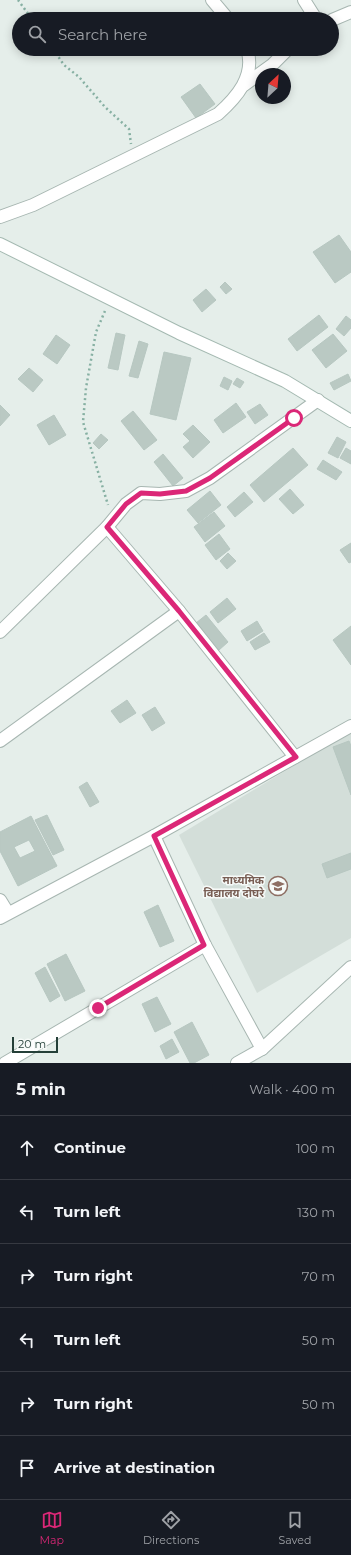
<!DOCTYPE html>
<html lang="en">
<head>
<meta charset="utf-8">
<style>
  :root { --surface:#171b24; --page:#20242c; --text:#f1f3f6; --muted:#9ea1a6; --line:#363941; --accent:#db2777 }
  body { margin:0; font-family:Montserrat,"Noto Sans Devanagari",sans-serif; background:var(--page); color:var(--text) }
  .compass { position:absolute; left:255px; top:68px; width:36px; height:36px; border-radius:50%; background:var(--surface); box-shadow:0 2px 10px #0003; rotate:26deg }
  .scale { position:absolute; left:12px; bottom:10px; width:46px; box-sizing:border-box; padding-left:4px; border:2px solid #243f38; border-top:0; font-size:11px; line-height:14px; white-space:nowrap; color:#243f38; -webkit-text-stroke:3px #f6faf8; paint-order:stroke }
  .stop { position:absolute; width:12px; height:12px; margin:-9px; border:3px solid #db2777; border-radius:50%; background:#fff }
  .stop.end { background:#db2777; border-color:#fff; box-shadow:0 1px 4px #0008 }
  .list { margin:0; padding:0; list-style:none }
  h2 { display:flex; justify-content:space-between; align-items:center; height:52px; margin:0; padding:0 16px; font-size:17px }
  h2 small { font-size:13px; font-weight:400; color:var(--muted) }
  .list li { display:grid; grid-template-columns:26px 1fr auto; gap:12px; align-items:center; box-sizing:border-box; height:64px; padding:0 16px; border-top:1px solid var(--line) }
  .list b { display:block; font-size:15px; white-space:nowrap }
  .list em { font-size:13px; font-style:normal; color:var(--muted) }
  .icon { flex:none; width:22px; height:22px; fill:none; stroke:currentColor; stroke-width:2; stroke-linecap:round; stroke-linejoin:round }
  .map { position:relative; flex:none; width:351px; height:1063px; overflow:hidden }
  .search { position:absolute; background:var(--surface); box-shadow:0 2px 10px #0003; left:12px; right:12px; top:12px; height:44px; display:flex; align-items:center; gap:10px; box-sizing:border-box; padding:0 14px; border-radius:22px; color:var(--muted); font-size:15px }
  .sheet { height:436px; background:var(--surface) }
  nav { display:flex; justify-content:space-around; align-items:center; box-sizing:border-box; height:56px; border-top:1px solid var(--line); background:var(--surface); font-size:11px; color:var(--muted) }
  nav a { display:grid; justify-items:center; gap:2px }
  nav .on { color:var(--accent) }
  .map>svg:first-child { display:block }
</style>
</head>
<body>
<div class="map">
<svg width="351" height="1063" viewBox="0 0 351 1063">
  <rect width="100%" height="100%" fill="#e5eeea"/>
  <path fill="#d3ded9" d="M351,734V938L257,993L179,835L320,750Z"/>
  <g fill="#bac9c3" stroke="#b7c7c1" fill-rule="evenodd">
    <path d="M200,84L215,104L196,118L181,97Z"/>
    <path d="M339,235L351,252V272L335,283L313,252Z"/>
    <path d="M225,282L232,289L226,294L220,287Z"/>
    <path d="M206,289L216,300L202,312L193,300Z"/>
    <path d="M319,315L328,327L297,351L288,339Z"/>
    <path d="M346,316L351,320V328L344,336L336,329Z"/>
    <path d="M116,333L125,335L118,370L108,368Z"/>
    <path d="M333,334L347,351L326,368L312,350Z"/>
    <path d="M56,335L70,345L57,364L43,354Z"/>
    <path d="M139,341L148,344L138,378L129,376Z"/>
    <path d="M164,352L191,358L176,420L150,414Z"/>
    <path d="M29,368L43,380L33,392L18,379Z"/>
    <path d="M348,374L351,381L334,390L330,383Z"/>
    <path d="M224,377L232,381L228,390L220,386Z"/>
    <path d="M237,378L244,382L240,388L233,384Z"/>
    <path d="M236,403L246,417L223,433L214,420Z"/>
    <path d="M260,404L268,415L255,424L247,412Z"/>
    <path d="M0,405L10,415L0,426Z"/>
    <path d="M133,411L157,440L144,450L121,421Z"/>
    <path d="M54,415L66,435L49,445L37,425Z"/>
    <path d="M193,425L210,442L193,458L183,447L190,441L183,434Z"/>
    <path d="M101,434L108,440L99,449L93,443Z"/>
    <path d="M337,437L346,442L338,458L328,453Z"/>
    <path d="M293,448L308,465L264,502L250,485Z"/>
    <path d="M346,448L351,451V464L340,458Z"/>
    <path d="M163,454L183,478L173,486L154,462Z"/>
    <path d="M323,460L342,472L336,480L317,469Z"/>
    <path d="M290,489L304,505L293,514L279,499Z"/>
    <path d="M210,491L221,505L198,523L187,510Z"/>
    <path d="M244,492L253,502L235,517L227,507Z"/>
    <path d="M214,512L225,526L205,542L194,527Z"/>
    <path d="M219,534L230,549L216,560L205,545Z"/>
    <path d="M351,543V562L349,563L340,550Z"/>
    <path d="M228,553L236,561L227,569L220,561Z"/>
    <path d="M227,598L236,609L218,623L210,612Z"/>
    <path d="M206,615L228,642L219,650L196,623Z"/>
    <path d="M257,621L263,631L247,641L241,631Z"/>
    <path d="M351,626V665L333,640Z"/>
    <path d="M264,633L270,642L255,650L250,642Z"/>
    <path d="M127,700L136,713L120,723L111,711Z"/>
    <path d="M155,707L165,723L152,731L142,715Z"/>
    <path d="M349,741L351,746V795L333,747Z"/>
    <path d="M87,782L99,802L90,807L79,787Z"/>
    <path d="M47,815L64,850L53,855L35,820Z"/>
    <path d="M31,816L57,866L18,886L0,851V832ZM29,840L35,851L20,858L14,847Z"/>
    <path d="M351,853V869L327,878L322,864Z"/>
    <path d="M158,905L174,941L160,947L144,912Z"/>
    <path d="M66,954L85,991L65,1001L47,964Z"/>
    <path d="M45,967L60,996L50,1002L35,973Z"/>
    <path d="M157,997L171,1024L155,1032L142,1004Z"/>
    <path d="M192,1022L209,1055L194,1063H190L174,1032Z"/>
    <path d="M172,1039L179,1052L166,1059L160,1046Z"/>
  </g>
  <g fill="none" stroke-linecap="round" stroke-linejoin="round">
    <defs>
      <g id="street">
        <path d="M212,0L228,19"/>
        <path d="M304,0L316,19"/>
        <path d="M332,20L351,12"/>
        <path d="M244,85L272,65L288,49"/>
        <path d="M0,217L33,205L218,114C236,98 256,76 247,49"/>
        <path d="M107,527L179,611L295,757"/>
        <path d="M0,632L107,527L126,504L141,493L160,494L186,491L210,478L318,400"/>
        <path d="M0,741L179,611"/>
        <path d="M154,836L205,945L262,1049"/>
        <path d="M0,900L8,913"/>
        <path d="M0,918L154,836L351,726"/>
        <path d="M5,1063L205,945"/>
        <path d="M237,1063L262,1049L351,967"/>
      </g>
      <path id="secondary" d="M0,244L179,333L285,381L351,421"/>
    </defs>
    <use href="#street" stroke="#a7b6b1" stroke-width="14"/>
    <use href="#secondary" stroke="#a4b9b1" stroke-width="14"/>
    <g stroke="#87b0a3" stroke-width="2.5" stroke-dasharray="2 3" stroke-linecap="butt">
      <path d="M18,0L32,19"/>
      <path d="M53,49L64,65L79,77L105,107L129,129L131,144"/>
      <path d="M105,311L96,332L86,388L83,422L108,505"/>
    </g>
    <use href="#street" stroke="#fff" stroke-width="12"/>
    <use href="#secondary" stroke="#fff" stroke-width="12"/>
  </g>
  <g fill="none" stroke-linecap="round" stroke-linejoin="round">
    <path stroke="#db2777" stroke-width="5" d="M98,1008L204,945L154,836L296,757L179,611L107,527L126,504L141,493L160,494L186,491L210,478L294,418"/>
  </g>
  <defs>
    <symbol id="school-ring" viewBox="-11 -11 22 22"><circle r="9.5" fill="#f6faf8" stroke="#8d6e63" stroke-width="1.5"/><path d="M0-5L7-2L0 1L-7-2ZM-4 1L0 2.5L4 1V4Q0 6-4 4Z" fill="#8d6e63"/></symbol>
  </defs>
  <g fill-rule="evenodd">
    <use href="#school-ring" x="267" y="875" width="22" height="22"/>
  </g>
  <g text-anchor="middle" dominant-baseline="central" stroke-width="3" stroke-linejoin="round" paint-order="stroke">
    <g font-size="11" font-weight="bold" fill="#785e54" stroke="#f6faf8" text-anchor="end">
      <text x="264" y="880">माध्यमिक<tspan x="264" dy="13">विद्यालय दोघरे</tspan></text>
    </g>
  </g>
</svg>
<svg class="compass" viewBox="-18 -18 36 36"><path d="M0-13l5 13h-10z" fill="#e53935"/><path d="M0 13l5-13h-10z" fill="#9ea1a6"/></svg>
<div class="scale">20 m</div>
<div class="stop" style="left:294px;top:418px"></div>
<div class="stop end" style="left:98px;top:1008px"></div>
<div class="search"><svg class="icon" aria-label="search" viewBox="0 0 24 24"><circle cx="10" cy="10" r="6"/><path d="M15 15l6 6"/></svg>Search here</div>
</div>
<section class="sheet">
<h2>5 min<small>Walk · 400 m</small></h2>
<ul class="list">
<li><svg class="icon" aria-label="ahead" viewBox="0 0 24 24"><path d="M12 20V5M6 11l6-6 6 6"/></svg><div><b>Continue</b></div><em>100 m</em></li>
<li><svg class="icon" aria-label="left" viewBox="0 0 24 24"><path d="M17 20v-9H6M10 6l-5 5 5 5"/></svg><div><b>Turn left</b></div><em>130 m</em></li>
<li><svg class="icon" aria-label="right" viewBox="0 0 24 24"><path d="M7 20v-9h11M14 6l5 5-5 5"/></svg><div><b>Turn right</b></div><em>70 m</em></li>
<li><svg class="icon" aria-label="left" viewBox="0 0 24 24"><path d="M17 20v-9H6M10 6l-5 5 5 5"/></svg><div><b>Turn left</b></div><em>50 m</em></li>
<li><svg class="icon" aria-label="right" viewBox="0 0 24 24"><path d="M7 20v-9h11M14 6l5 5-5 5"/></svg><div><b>Turn right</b></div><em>50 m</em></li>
<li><svg class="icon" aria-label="arrive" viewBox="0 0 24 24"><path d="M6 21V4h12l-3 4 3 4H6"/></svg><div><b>Arrive at destination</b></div></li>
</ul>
</section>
<nav>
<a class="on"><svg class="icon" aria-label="map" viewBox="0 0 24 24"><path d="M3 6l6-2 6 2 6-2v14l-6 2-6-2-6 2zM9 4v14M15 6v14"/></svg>Map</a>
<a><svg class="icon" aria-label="directions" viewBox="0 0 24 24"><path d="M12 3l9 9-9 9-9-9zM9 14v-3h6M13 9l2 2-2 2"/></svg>Directions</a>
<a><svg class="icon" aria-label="saved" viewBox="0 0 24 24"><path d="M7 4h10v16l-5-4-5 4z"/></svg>Saved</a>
</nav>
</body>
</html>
